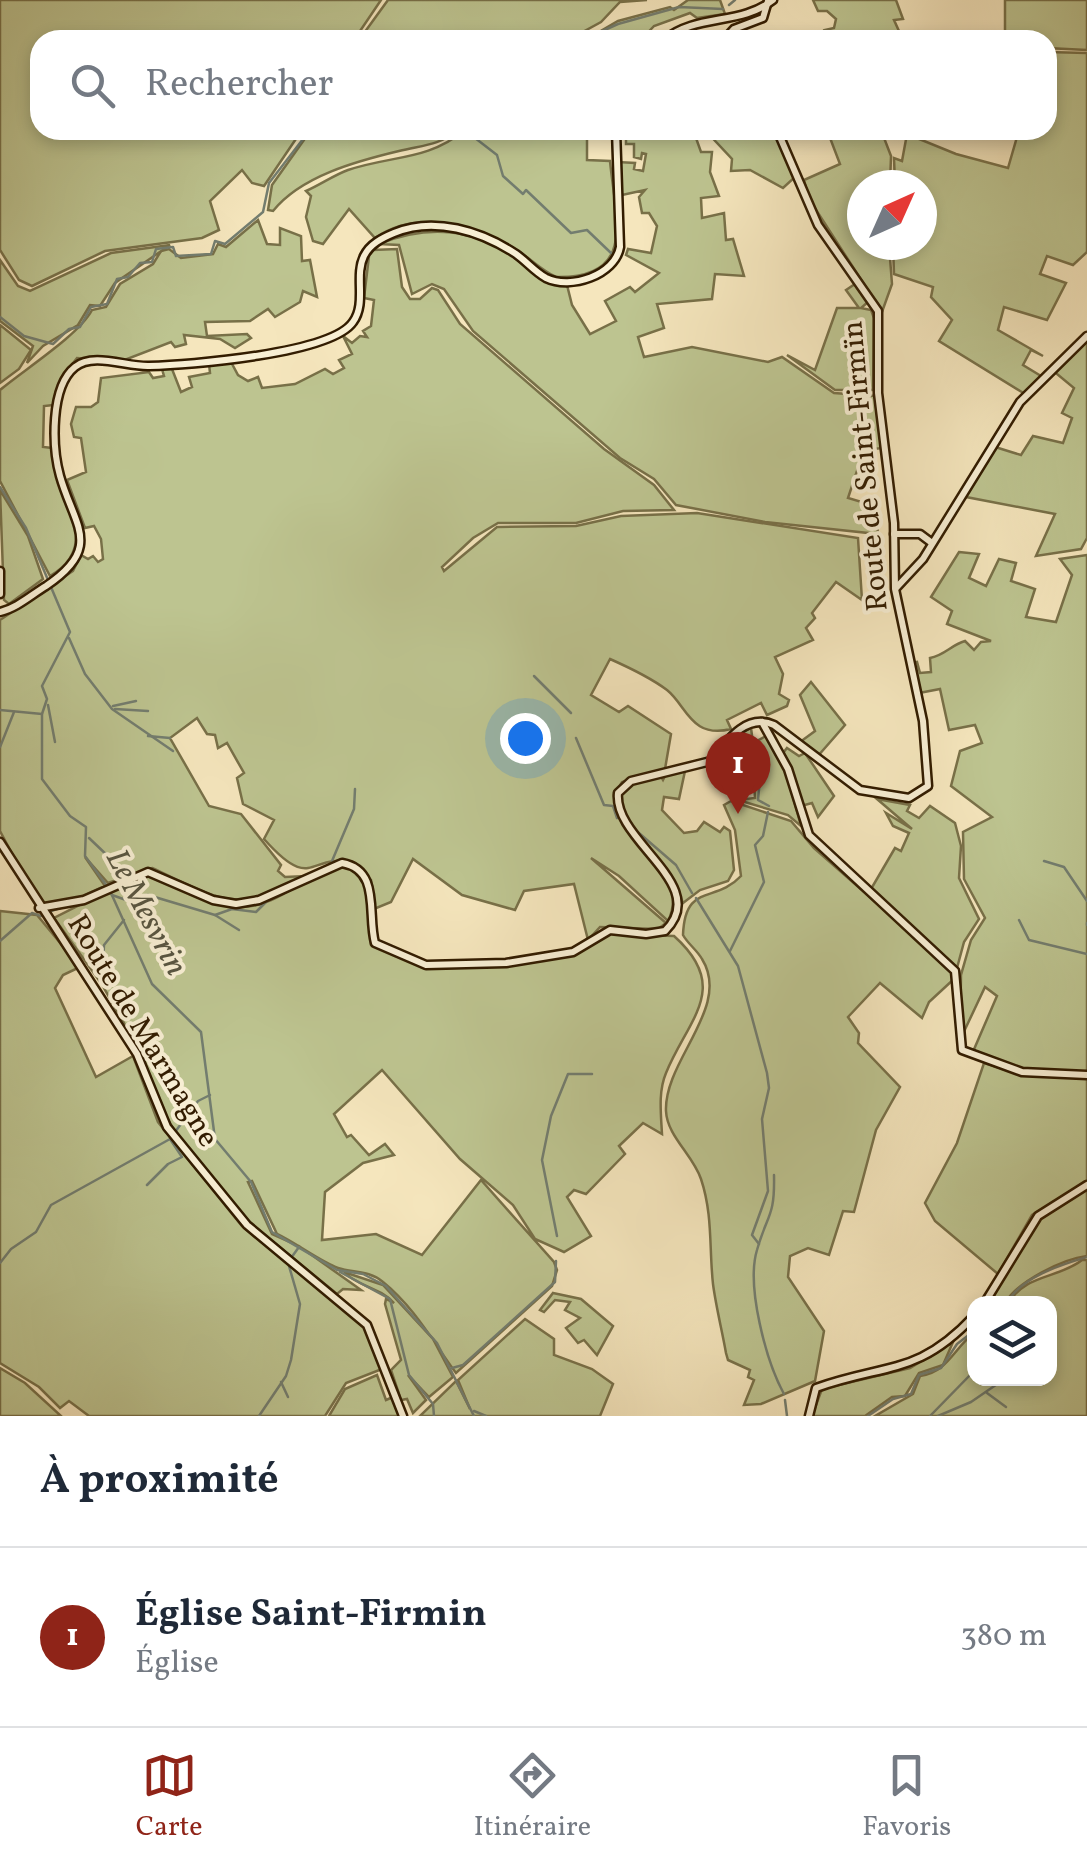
<!DOCTYPE html>
<html lang="fr">
<head>
<meta charset="utf-8">
<style>
  :root { --surface:#fff; --page:#f2f2f3; --text:#1f2937; --muted:#747a83; --line:#e0e1e3; --accent:#8f2418 }
  body { margin:0; font-family:Vollkorn,serif; background:var(--page); color:var(--text) }
  .controls { position:absolute; right:30px; bottom:30px; display:grid; overflow:hidden; border-radius:20px; box-shadow:0 5px 15px #0003 }
  .controls button { width:90px; height:90px; display:grid; place-items:center; padding:0; border:0; border-bottom:2px solid var(--line); background:var(--surface); color:var(--text); font:50px sans-serif }
  .compass { position:absolute; left:847px; top:170px; width:90px; height:90px; border-radius:50%; background:var(--surface); box-shadow:0 5px 15px #0003; rotate:45deg }
  .you { position:absolute; left:525px; top:738px; width:35px; height:35px; margin:-25px; border:8px solid #fff; border-radius:50%; background:#1a73e8; box-shadow:0 0 0 15px #1a73e833 }
  .badge { display:grid; place-items:center; width:65px; height:65px; border-radius:50%; background:var(--accent); color:#fff; font-size:32px; font-weight:700 }
  .pin { position:absolute; translate:-50% -82px; filter:drop-shadow(0 2px 5px #0008) }
  .pin::after { content:''; position:absolute; top:52px; width:35px; height:30px; background:inherit; clip-path:polygon(0 0,100% 0,50% 100%) }
  .list { margin:0; padding:0; list-style:none }
  h2 { display:flex; justify-content:space-between; align-items:center; height:130px; margin:0; padding:0 40px; font-size:42px }
  h2 small { font-size:32px; font-weight:400; color:var(--muted) }
  .list li { display:grid; grid-template-columns:65px 1fr auto; gap:30px; align-items:center; box-sizing:border-box; height:180px; padding:0 40px; border-top:2px solid var(--line) }
  .list b { display:block; font-size:38px; white-space:nowrap }
  .list p { margin:0; font-size:32px; white-space:nowrap; color:var(--muted) }
  .list em { font-size:32px; font-style:normal; color:var(--muted) }
  .icon { flex:none; width:55px; height:55px; fill:none; stroke:currentColor; stroke-width:2; stroke-linecap:round; stroke-linejoin:round }
  .map { position:relative; flex:none; width:1087px; height:1416px; overflow:hidden }
  .search { position:absolute; background:var(--surface); box-shadow:0 5px 15px #0003; left:30px; right:30px; top:30px; height:110px; display:flex; align-items:center; gap:25px; box-sizing:border-box; padding:0 35px; border-radius:30px; color:var(--muted); font-size:38px }
  .sheet { height:310px; background:var(--surface) }
  nav { display:flex; justify-content:space-around; align-items:center; box-sizing:border-box; height:140px; border-top:2px solid var(--line); background:var(--surface); font-size:28px; color:var(--muted) }
  nav a { display:grid; justify-items:center; gap:5px }
  nav .on { color:var(--accent) }
  .map>svg:first-child { display:block }
</style>
</head>
<body>
<div class="map">
<svg width="1087" height="1416" viewBox="0 0 1087 1416">
  <rect width="100%" height="100%" fill="#f5e6bd"/>
  <filter id="stains"><feTurbulence type="fractalNoise" baseFrequency=".002" numOctaves="4"/><feColorMatrix values="0 0 0 0 .2 0 0 0 0 .09 0 0 0 0 .02 0 0 0 .5 -.17"/></filter>
  <radialGradient id="worn" r=".72"><stop offset=".6" stop-color="#630" stop-opacity="0"/><stop offset="1" stop-color="#630" stop-opacity=".3"/></radialGradient>
  <g fill="#bdc490" stroke="#787048" stroke-width="2.5">
    <path d="M0,0H381L354,40H40V130H302L264,186L252,183L242,170L210,201L219,230L202,238L105,251L32,286L19,280L0,250Z"/>
    <path d="M388,0H647L620,2L601,22L568,40H359Z"/>
    <path d="M688,0H720L725,14L697,18L690,13L654,26L641,40H619L614,33L587,39L618,21L670,7L674,10Z"/>
    <path d="M813,0H896L903,19L894,20L903,40L872,35L871,40H834L825,30L834,28L836,19L827,11H818Z"/>
    <path d="M1005,0H1087V50L1047,48V40H1005Z"/>
    <path d="M1047,52L1087,53V252L1073,265L1047,256L1040,274L1066,283L1047,320L1004,307L998,330L1043,356L1031,350L1023,365L1041,376L1025,394L939,341L952,320L931,297L933,287L894,274L893,245H922V185H895L894,158L902,161L907,134L956,154L1008,168L1019,130H1047Z"/>
    <path d="M311,130H458C438,146 423,145 399,151C357,161 301,176 273,211L268,210L272,185Z"/>
    <path d="M465,130H587V160L610,161C615,217 638,279 556,277C541,270 531,259 517,250C475,225 419,208 375,238L349,209L323,244L313,241L306,217L311,196L306,191C320,185 334,175 348,170C393,155 427,161 465,130Z"/>
    <path d="M626,130H680V138H696L701,152H712L710,172L719,196L701,198L702,218L724,213L726,240L733,239L744,276L715,274L712,299L657,304L664,328L638,337L644,357L692,347L768,362L782,357L834,393L876,396L883,448L864,450L848,498L875,506L878,534L765,522L676,505L654,479L620,458L473,331L444,289L432,284L412,294L399,245L379,244C429,224 475,228 520,261C537,273 545,285 567,285L572,305L590,334L616,321L605,301L630,287L635,292L659,273L626,255L628,249L651,253L657,226L649,213H642L639,197L645,190L622,195L618,162L635,163L634,169L643,171L646,154L642,153L641,159L634,157V144H626Z"/>
    <path d="M705,130H775L795,177L783,188L750,170L731,171L732,159Z"/>
    <path d="M827,130H881L891,156L890,185H862V245H889L892,284L882,312L809,199L804,180L840,164Z"/>
    <path d="M258,220L267,244L280,245V228L301,236L302,261L310,260L317,297L303,291L300,302L275,317L268,309L250,321L205,322L207,336L247,334L251,338L235,348L220,339L184,335L186,344L175,347L171,342L122,361L77,358L62,377L53,405L44,406L43,447L52,448C57,493 105,545 50,576L0,481V390C25,369 79,335 92,310L106,307L120,284L153,264L161,251L169,249L181,258L213,254L218,244L226,247Z"/>
    <path d="M170,245L115,283L100,306L90,305L78,325L43,346L27,363L33,346L0,321V260L18,286L30,291L111,253Z"/>
    <path d="M397,249L402,287L410,299H420L432,288L438,290L460,324L604,449L654,485L674,510L623,511L576,523H498L473,538L442,567L444,571L497,527L576,526L621,516L697,513L858,538L862,600L836,582L812,613L815,618L806,628L813,640L775,657L783,674L779,694L789,700L787,706L767,715L761,703L727,720L731,729C691,739 687,706 667,690C651,678 628,667 610,659L591,695L619,712L628,706L671,734L665,769L622,782L614,795C615,843 693,870 668,921L619,876L591,858L666,923L658,929L600,927L588,940L574,884L524,891L515,910L462,895L413,859L391,902L374,909L371,880L355,863C308,851 314,895 264,839L274,820L243,804L237,778L244,773L227,743L218,748L215,735L207,734L197,718L170,738L209,806L241,814L281,865L278,871L285,877L307,876C236,916 219,899 152,868L108,883L85,857L105,886L76,899L39,904L0,831V620L73,571L81,555L88,559L93,556L98,562L103,559L101,539L94,526L85,528L67,480L86,472L81,438L74,437L71,424L76,407H91L98,402L101,378L149,372L153,378L164,376L162,369H172L181,392L192,387L189,377L210,373L209,364L231,362L238,375L248,381L258,377L262,388L295,384L325,369L333,374L344,368L339,360L352,354L343,336L352,343L360,336L367,337L363,331L371,326L374,300L364,298L369,256L373,250Z"/>
    <path d="M855,284L868,302L861,308L871,310L874,318L873,390H835L787,355L815,370L837,308H859L846,290Z"/>
    <path d="M0,325L31,350L19,369L0,383Z"/>
    <path d="M1087,338V538L1081,549L1036,556L1055,514L961,496L992,446L1021,455L1033,436L1063,443L1072,418L1062,413L1074,388L1051,369Z"/>
    <path d="M0,490L28,536L43,579L9,604L4,600Z"/>
    <path d="M959,552L979,554L969,578L986,586L999,559L1016,563L1011,581L1035,589L1026,617L1056,622L1072,575L1060,559L1087,555V1072L1028,1070L972,1054L997,996L985,987L960,1040L961,975L971,940L985,918L964,879L963,832L992,817L951,786L960,751L982,743L975,725L949,730L940,689L919,693L911,663L917,662L920,673L931,672L930,658C945,655 951,645 965,641L974,650L981,642L991,641L947,624L952,611L931,597Z"/>
    <path d="M811,682L845,725L817,757L800,742L815,731L800,695Z"/>
    <path d="M751,728L753,743L768,735L786,772L801,826L788,815L738,800L755,798L754,783L761,775L755,766L743,775L734,757L738,752L728,740Z"/>
    <path d="M787,748L799,756L805,753L834,796L818,817L812,803L801,806L783,753Z"/>
    <path d="M685,771L679,799L664,797L662,810L684,833L697,831L704,822L720,832L724,827L730,831L734,870L728,881L700,890L683,903C667,862 626,835 619,799L629,784L660,775L663,780L666,774Z"/>
    <path d="M877,799L910,805L907,811L919,818L930,806L955,823L961,846L959,878L979,919L964,942L957,968L871,889L895,848L901,851L909,833L893,826L886,813L912,829Z"/>
    <path d="M731,801L791,821L814,848L953,970L955,978L929,1002L922,1018L880,983L848,1017L859,1033L858,1043L900,1087L876,1130L854,1212L843,1211L829,1255L808,1248L790,1256L788,1277L824,1331L815,1381L761,1404L744,1405L754,1380L748,1377L750,1370L728,1360L726,1353C722,1330 716,1307 713,1284C709,1248 713,1215 701,1179C693,1155 667,1136 666,1111C664,1060 732,1007 702,959C697,950 688,944 683,935C685,882 715,904 741,876L735,830L724,805Z"/>
    <path d="M341,865L360,873L368,890L371,945L425,968L507,966L580,952L606,934H614L674,936C732,988 688,1019 666,1073C658,1092 661,1114 662,1134L643,1123L619,1146L625,1154L586,1194L574,1190L567,1197L591,1236L564,1252L535,1239L513,1205L460,1159L382,1070L334,1114L347,1137L351,1135L369,1155L385,1144L394,1155L363,1163L325,1192L322,1240L376,1234L422,1255L481,1180L554,1262L557,1270L552,1286L456,1373C433,1342 415,1308 383,1282C369,1270 353,1273 338,1268C321,1262 296,1243 277,1234L252,1181L248,1182L272,1234L299,1246L361,1290L343,1289L337,1294L250,1223L178,1137L164,1113L141,1053L101,983L54,918L135,877C171,871 203,907 240,907C277,908 306,874 341,865Z"/>
    <path d="M0,911L37,915L80,967L63,975L55,988L96,1077L133,1056L158,1122L242,1226L363,1324L382,1369L346,1383L325,1416H89L69,1401L60,1408L39,1387L0,1363Z"/>
    <path d="M984,1063L1022,1075L1087,1078V1182L1032,1215L998,1274L935,1221L925,1203L957,1143Z"/>
    <path d="M1087,1189V1256C1063,1259 1018,1281 1005,1303L988,1304L1039,1220Z"/>
    <path d="M1082,1260H1087V1416H875L913,1394L920,1376C948,1372 954,1348 974,1333V1378H1050V1304L1009,1303C1023,1275 1060,1278 1082,1260Z"/>
    <path d="M344,1272L383,1285L433,1339L453,1377L429,1397L408,1375L426,1400L413,1413L407,1399L401,1400L391,1370L401,1360L385,1304L386,1299L394,1303C380,1287 358,1287 344,1272Z"/>
    <path d="M553,1293L581,1299L613,1326L597,1355L584,1340L578,1343L566,1328L580,1318L565,1310L570,1302L555,1300L544,1312L540,1310Z"/>
    <path d="M525,1319L554,1339V1355L592,1369L613,1384L600,1416H420L456,1381L470,1409L458,1380Z"/>
    <path d="M953,1342L943,1365L919,1373L905,1396L892,1397L865,1416H812L822,1389L910,1368Z"/>
    <path d="M0,1368L25,1383L61,1416H0Z"/>
    <path d="M377,1375L386,1400L393,1397L400,1416H329L345,1389Z"/>
  </g>
  <g fill="none" stroke-linecap="round" stroke-linejoin="round">
    <g stroke="#737d6f" stroke-width="2.5">
      <path d="M729,5L735,0"/>
      <path d="M582,40L618,24L679,7L723,9"/>
      <path d="M440,130H445"/>
      <path d="M466,131L497,155L503,176L523,194L526,190L571,233L587,230L611,253"/>
      <path d="M0,317L24,336L53,344L69,329L80,327L91,307L107,304L117,279L128,277L140,263L152,262L156,249L173,247L176,256L211,254L215,241L225,244L263,212L269,183L310,130"/>
      <path d="M0,487L26,528L70,632L42,686L47,699L42,714V779L70,816L86,827L85,856L107,886"/>
      <path d="M69,638L85,674L112,709L173,751"/>
      <path d="M534,676L571,713"/>
      <path d="M48,705L55,742"/>
      <path d="M113,706L136,701"/>
      <path d="M115,709L148,711"/>
      <path d="M0,710L42,714"/>
      <path d="M148,736L170,738"/>
      <path d="M576,738L604,805L613,806L617,818"/>
      <path d="M0,747L14,712"/>
      <path d="M761,768L758,800L769,806"/>
      <path d="M632,827L676,865L692,893"/>
      <path d="M89,838L110,858"/>
      <path d="M332,861L354,809L355,789"/>
      <path d="M1044,861L1064,867L1087,901"/>
      <path d="M111,893L152,984L201,1032L215,1139L251,1182L272,1232L337,1270L363,1274L386,1286L437,1343L474,1416"/>
      <path d="M283,893L312,880"/>
      <path d="M112,895L126,900L148,895L215,915L232,909L256,912L267,901"/>
      <path d="M696,898L738,966L767,1073L769,1088L762,1119L768,1191L752,1235L759,1244"/>
      <path d="M48,912L107,893"/>
      <path d="M215,915L239,930"/>
      <path d="M1019,920L1029,940L1087,954"/>
      <path d="M1087,923V925"/>
      <path d="M0,941L32,913L41,916"/>
      <path d="M730,951L764,882L755,845L763,836L768,812"/>
      <path d="M102,980L104,945L124,920"/>
      <path d="M175,1132L198,1101L210,1095"/>
      <path d="M774,1175C775,1218 767,1214 757,1250C746,1286 766,1361 784,1394"/>
      <path d="M557,1236L542,1160L551,1116L568,1074H592"/>
      <path d="M291,1258L299,1247"/>
      <path d="M0,1263L11,1249L36,1232L51,1205L170,1139L182,1157L168,1164L147,1185"/>
      <path d="M340,1272L390,1299L409,1375L433,1404L434,1416"/>
      <path d="M1007,1304C1018,1278 1063,1264 1087,1257"/>
      <path d="M452,1368L463,1365L555,1282L556,1261"/>
      <path d="M281,1382L288,1397"/>
      <path d="M987,1393L1006,1407"/>
      <path d="M785,1400L787,1416"/>
      <path d="M474,1411L486,1416"/>
      <path d="M259,1416L286,1376L291,1360L300,1304L289,1266"/>
      <path d="M868,1416L893,1399L911,1394L919,1375L941,1368L957,1344L974,1331"/>
      <path d="M930,1416L974,1371"/>
      <path d="M938,1416L971,1402L1006,1378"/>
    </g>
    <defs>
      <g id="secondary">
        <path d="M664,40C697,13 740,26 773,0"/>
        <path d="M724,40L734,29L763,18L768,1"/>
        <path d="M894,534H920L932,543"/>
        <path d="M0,571V594"/>
        <path d="M896,588L923,559L1020,402L1087,336"/>
        <path d="M0,612C17,608 31,595 46,586C104,547 74,526 60,476C52,447 50,387 75,367C93,352 127,367 149,366C189,365 331,354 353,322C367,303 354,276 364,256C370,244 382,238 394,233C434,216 481,231 516,254C526,261 535,272 546,278C571,290 615,275 620,247L616,130"/>
        <path d="M762,722L788,769L809,835L955,971L962,1050L1022,1072L1087,1075"/>
        <path d="M0,842L137,1054L167,1127L247,1225L367,1325L403,1416"/>
        <path d="M39,908L84,900L148,872L213,900L236,904L259,900L342,863C381,870 367,914 375,943L426,965L506,963L573,952L610,930L646,934L665,931C712,885 613,841 618,793L631,781L711,761C726,742 746,712 774,725L860,790L909,798L928,786L923,721L895,589L894,523L878,393V311L818,225L777,130"/>
        <path d="M984,1304L1038,1216L1087,1185"/>
        <path d="M809,1416L816,1388C886,1363 918,1376 974,1316"/>
      </g>
    </defs>
    <use href="#secondary" stroke="#321c00" stroke-width="11"/>
    <use href="#secondary" stroke="#f8efd4" stroke-width="6"/>
  </g>
  <g text-anchor="middle" dominant-baseline="central" stroke-width="8" stroke-linejoin="round" paint-order="stroke">
    <g font-size="30" fill="#321c00" stroke="#f8efd4">
      <text transform="translate(866 466) rotate(-95)">Route de Saint-Firmïn</text>
      <text transform="translate(142 1031) rotate(59)">Route de Marmagne</text>
    </g>
    <g font-size="32" font-style="italic" fill="#585541" stroke="#f8efd4">
      <text transform="translate(145 913) rotate(62)">Le Mesvrin</text>
    </g>
  </g>
  <rect width="100%" height="100%" filter="url(#stains)"/>
  <rect width="100%" height="100%" fill="url(#worn)"/>
</svg>
<div class="controls">
<button><svg class="icon" aria-label="layers" viewBox="0 0 24 24"><path d="M12 4l9 5-9 5-9-5zM3 14l9 5 9-5"/></svg></button>
</div>
<svg class="compass" viewBox="-18 -18 36 36"><path d="M0-13l5 13h-10z" fill="#e53935"/><path d="M0 13l5-13h-10z" fill="#747a83"/></svg>
<div class="you"></div>
<div class="pin badge" style="left:738px;top:814px">1</div>
<div class="search"><svg class="icon" aria-label="search" viewBox="0 0 24 24"><circle cx="10" cy="10" r="6"/><path d="M15 15l6 6"/></svg>Rechercher</div>
</div>
<section class="sheet">
<h2>À proximité<small></small></h2>
<ul class="list">
<li><span class="badge">1</span><div><b>Église Saint-Firmin</b><p>Église</p></div><em>380 m</em></li>
</ul>
</section>
<nav>
<a class="on"><svg class="icon" aria-label="map" viewBox="0 0 24 24"><path d="M3 6l6-2 6 2 6-2v14l-6 2-6-2-6 2zM9 4v14M15 6v14"/></svg>Carte</a>
<a><svg class="icon" aria-label="directions" viewBox="0 0 24 24"><path d="M12 3l9 9-9 9-9-9zM9 14v-3h6M13 9l2 2-2 2"/></svg>Itinéraire</a>
<a><svg class="icon" aria-label="saved" viewBox="0 0 24 24"><path d="M7 4h10v16l-5-4-5 4z"/></svg>Favoris</a>
</nav>
</body>
</html>
